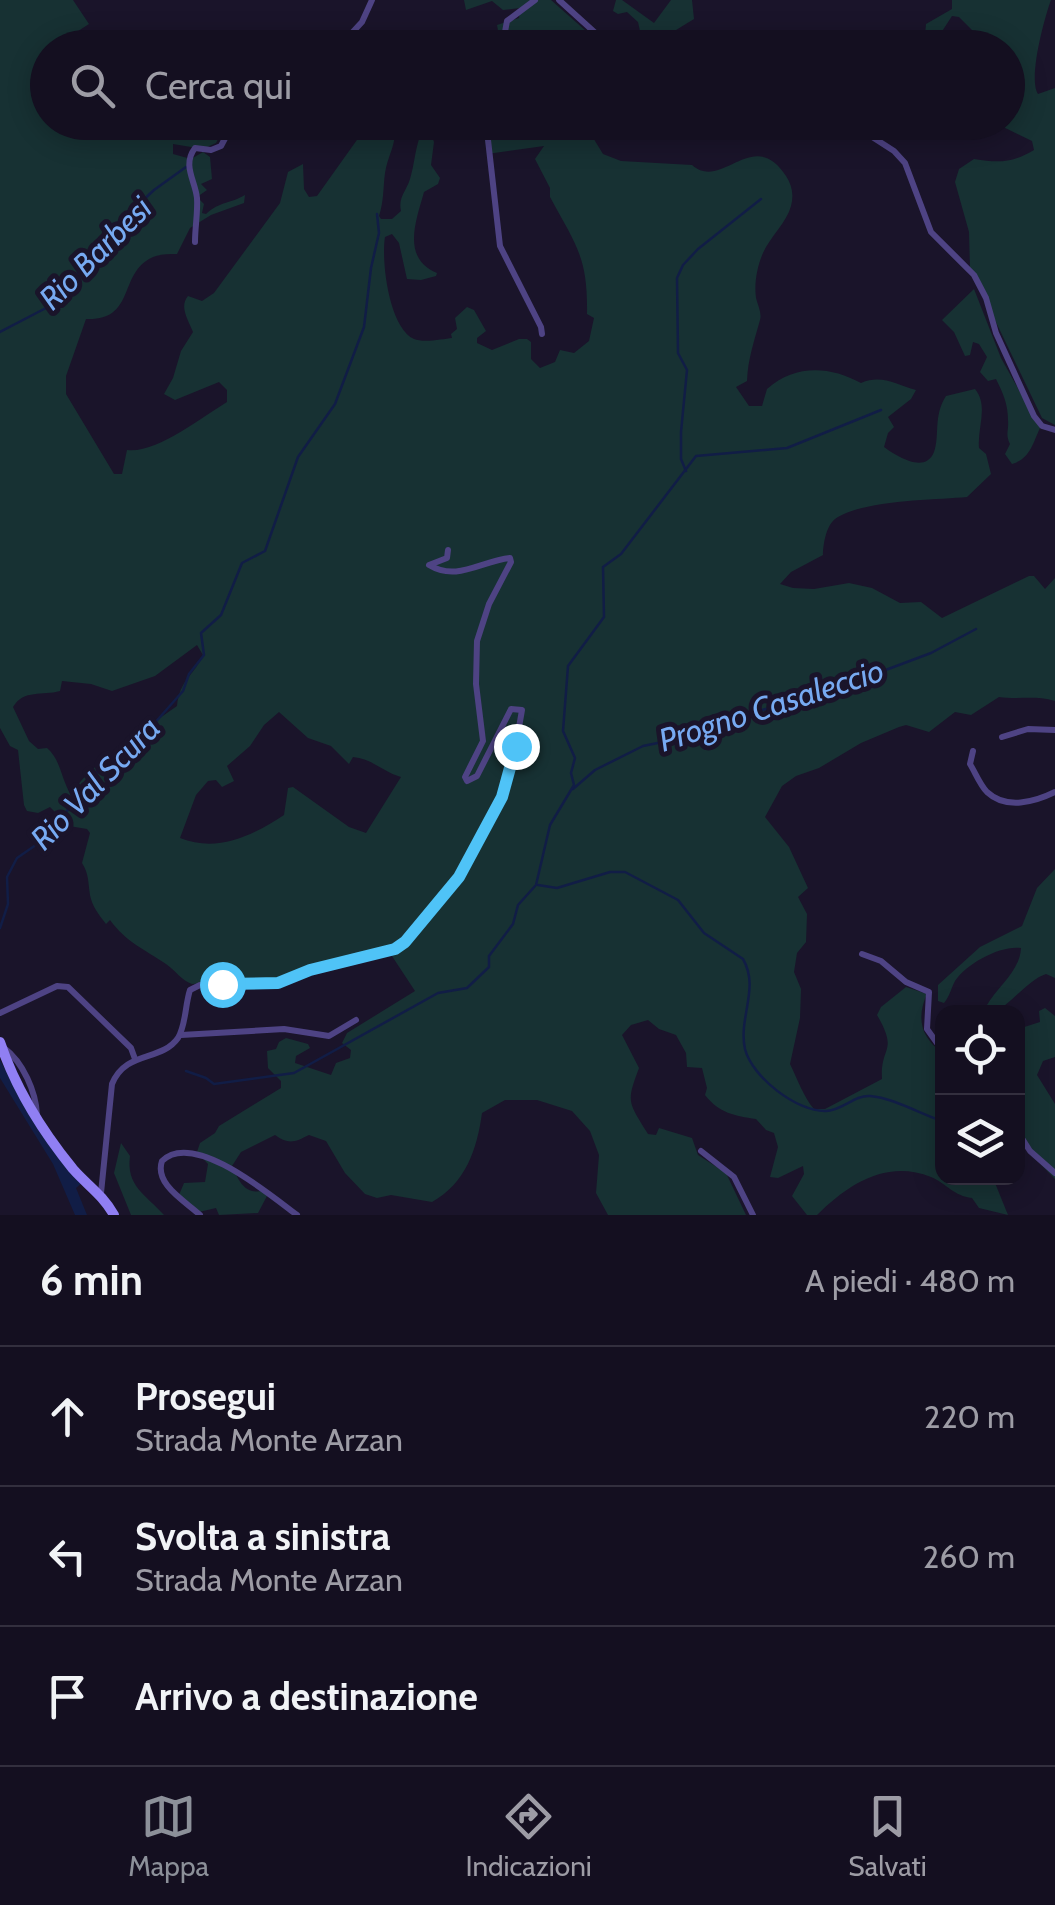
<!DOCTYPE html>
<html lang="it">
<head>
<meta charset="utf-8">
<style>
  :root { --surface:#140f20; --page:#1d1829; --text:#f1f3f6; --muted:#9d9ca5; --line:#332f3e; --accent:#8c9099 }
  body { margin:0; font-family:Cabin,sans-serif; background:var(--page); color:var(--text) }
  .controls { position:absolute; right:30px; bottom:30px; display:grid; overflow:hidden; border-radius:20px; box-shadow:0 5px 25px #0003 }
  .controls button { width:90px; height:90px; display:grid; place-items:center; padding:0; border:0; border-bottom:2px solid var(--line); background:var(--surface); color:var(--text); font:50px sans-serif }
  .stop { position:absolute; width:30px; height:30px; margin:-22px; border:8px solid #4fc3f7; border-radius:50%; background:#fff }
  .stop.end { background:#4fc3f7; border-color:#fff; box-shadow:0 2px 10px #0008 }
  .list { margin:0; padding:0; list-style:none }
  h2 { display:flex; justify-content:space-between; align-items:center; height:130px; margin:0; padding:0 40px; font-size:42px }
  h2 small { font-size:32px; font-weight:400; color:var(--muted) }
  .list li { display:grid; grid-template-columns:65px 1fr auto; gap:30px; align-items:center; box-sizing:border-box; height:140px; padding:0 40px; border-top:2px solid var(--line) }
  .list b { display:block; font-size:38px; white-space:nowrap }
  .list p { margin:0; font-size:32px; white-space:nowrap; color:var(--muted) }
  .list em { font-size:32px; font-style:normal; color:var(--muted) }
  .icon { flex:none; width:55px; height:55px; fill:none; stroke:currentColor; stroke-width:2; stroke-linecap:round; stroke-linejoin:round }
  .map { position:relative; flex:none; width:1055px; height:1215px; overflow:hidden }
  .search { position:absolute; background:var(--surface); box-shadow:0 5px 25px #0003; left:30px; right:30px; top:30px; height:110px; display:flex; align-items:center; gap:25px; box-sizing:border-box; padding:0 35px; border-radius:55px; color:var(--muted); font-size:38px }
  .sheet { height:550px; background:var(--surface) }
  nav { display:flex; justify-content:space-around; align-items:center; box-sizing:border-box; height:140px; border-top:2px solid var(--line); background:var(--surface); font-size:28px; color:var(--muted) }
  nav a { display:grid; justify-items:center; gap:5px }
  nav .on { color:var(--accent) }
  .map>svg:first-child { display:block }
</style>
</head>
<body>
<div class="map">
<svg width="1055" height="1215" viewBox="0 0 1055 1215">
  <rect width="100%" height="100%" fill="#1a142a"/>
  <g fill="#173133" fill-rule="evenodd">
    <path d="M0,0H73L89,24L72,35L68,47L48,48V122L103,123L143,130H181L192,140L200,130L222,131L216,143L203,149L173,144V154L191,159L203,152L210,157L212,179L201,184L207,190L197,197L204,204L202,213L206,214C220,201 230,204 245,195L244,203L211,215L190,228L177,254C166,254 155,254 146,261C120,279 133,321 86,319L66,376V394L114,474H122L127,450C156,454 202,417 227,402V390L219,382L175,400L164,394L173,378L181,351L193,332C188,319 179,307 188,296L202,301L214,293L280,203L288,172L303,164L304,189L309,197L317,196L369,123H394C398,143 388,154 385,173C383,188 384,201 379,216L381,219H392L401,211C398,197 406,192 410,179C416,160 415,139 427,124L434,142L431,165L440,178L438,184L424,192C416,221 401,258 437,273L436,276L421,280L407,279L399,243L392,234L385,237C381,261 389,328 414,339C423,343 444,339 452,338L451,334L457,329L455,318L467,307L474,310L486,331L477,338V343L492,350L519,339H527L531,342V359L540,368L555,362L560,350L574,353L589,341L594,318L587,314C588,257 576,245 550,197V188L535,159L544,146L487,154L483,123H584L603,154L621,161L692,165C722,192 753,125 786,176C792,185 794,195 791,206C787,222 770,237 763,253C757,267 754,283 756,298C758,306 762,313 760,320C754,342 748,358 747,381L736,387L749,406H762L767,389C795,364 830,366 861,383C882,374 896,385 916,390L911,399L888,417L894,427L888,433L884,447C895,455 925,475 934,452C940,436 933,416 946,396L975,389C989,406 977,428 979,448L986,454L991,474L967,497C934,500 861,500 835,519C826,526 823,545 823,555L791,572L780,584L793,588L814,589L849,583L872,588L900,603L921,602L942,618L1029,576H1034L1045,589L1055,578V701C1034,695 1019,700 999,697L971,715L955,712L929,732L906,725L899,727L861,743L819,768L796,776L782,786L765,817L789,847L808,888L798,897L807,914L806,942L797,953L794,972L801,989L800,1018L790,1064C797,1078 804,1098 814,1109H825L882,1079C880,1045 899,1053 877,1015L881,1007L906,987L927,994C916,1018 921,1038 942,1052V1178H993L1008,1215L979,1208L972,1198C954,1196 947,1184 931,1177C887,1159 848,1184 817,1215H807L792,1196L804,1174L803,1166L778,1178L770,1177L778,1147L774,1133L766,1130L756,1119C735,1116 719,1113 705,1095L707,1088L702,1068L687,1067L686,1053L676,1035L659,1029L648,1020L631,1025L622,1035L639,1068C626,1103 628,1101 648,1134L656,1135L659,1128L692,1138L698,1155L726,1173L746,1215H608L596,1193L599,1155L590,1131L572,1111L537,1100H505L482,1113C477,1149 466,1183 432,1202L391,1195L377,1198L365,1194L345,1173L326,1141L309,1135C295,1142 289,1145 275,1135L241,1152L232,1166C239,1181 244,1194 262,1191L267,1196L258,1213L219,1215L216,1208L199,1212L179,1195L184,1183L205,1182L208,1164L197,1152L200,1143L215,1133L219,1126L281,1088V1081L268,1068L267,1051L276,1049L279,1042L286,1038L308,1044L310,1048L296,1056L295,1063L331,1075L336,1063L350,1058L351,1050L342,1043L347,1033L415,991L388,950L280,980L269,978L192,984C181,980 176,971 166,964C144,949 126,942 110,920L106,924C99,915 92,906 90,895C88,882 89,874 82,863L90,833L87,829L69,826L50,807L38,813L27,811L24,805L18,750L10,746L0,728ZM197,645L203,655C193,677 180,679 177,706L147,727L143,752L133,766L123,755C102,756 83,776 71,795C61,779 61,760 47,748L38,749L29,741L13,707C24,689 42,696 60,691L62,681L91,684L112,691L155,676ZM279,712L308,738L331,746L349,764L353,757C373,759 383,772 401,777L366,833L349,827L293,787L288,788L284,815C252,836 217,853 180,838L196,795L208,781L216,780L222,787L234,781L227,766L250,746L264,725Z"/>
    <path d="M464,0H551L604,47H501L497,25L519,18L520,8L503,10L492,1L466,10Z"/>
    <path d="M616,0H622L654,23L671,0H692L694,19L676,30L681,47H643L649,36L640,31L638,22L627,12L618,14L613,11Z"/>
    <path d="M952,0H1051C1044,19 1028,79 1038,94L1055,88V425L1042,418L970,268L969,232L955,182L959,169L974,159C999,163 1012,163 1034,150L1032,141L995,123L1008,122V48L989,47L959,17L952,16L939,36L947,47L913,48L925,36L926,24L952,9Z"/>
    <path d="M974,289L1001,358L1040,428C1033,443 1030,459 1012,464L1005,454L1010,444C1005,434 1009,431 1008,420C1008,404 1003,393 996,379L988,381L980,372L987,357L979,344L973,342L970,355L965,356L954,332L942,320Z"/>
    <path d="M1055,869V978L1046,974C1030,979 1013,1001 996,1012H991L987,1005C998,986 1020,971 1021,948C1001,945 967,963 955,981C951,988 950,996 944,1003L938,1001V985L980,947L1022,926L1037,888Z"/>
    <path d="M1045,1008L1055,1016V1057L1043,1061L1037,1075L1055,1104V1179L1018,1141V1029L1040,1022L1039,1011Z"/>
    <path d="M121,1143L130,1156C126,1186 145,1194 164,1215H131L114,1173Z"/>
  </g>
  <path fill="#111d46" d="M0,1060L31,1117L83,1182L76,1188L87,1215H75L53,1164L0,1078Z"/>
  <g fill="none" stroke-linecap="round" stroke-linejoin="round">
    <g stroke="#111d46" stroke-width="2.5">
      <path d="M0,332L46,308L79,272L108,248L123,219L154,190L186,167"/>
      <path d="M686,471L681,459V432L687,370L678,353L677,278L683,265L698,249L761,199"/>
      <path d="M573,789L595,770L643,746L682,738L741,716L784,704L808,692L875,674L931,653L976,629"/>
      <path d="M538,885L557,888L610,872H625L678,900L704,933L743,959C760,988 738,1018 745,1049C752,1077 797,1112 826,1111C842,1111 854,1095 870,1096C894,1098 920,1114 942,1121"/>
      <path d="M0,928L8,904L7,877L17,858L46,838L97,772L130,751L183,691L189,674L204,655L201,633L221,615L242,563L265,551L298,457L335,404L364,327L371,268L379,233L377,214"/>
      <path d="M186,1071L206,1078L214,1084L294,1073L438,993L467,988L489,967V956L513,924L518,905L536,885L550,825L574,785L571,773L575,758L563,731L568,666L604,617L603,567L621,554L696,456L787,448L881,410"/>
    </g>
    <g stroke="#4e4384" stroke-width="6">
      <path d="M559,0L612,48"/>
      <path d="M338,48L362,22L372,0"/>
      <path d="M502,48L507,21L535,0"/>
      <path d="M486,122L500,246L541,327L542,334"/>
      <path d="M727,122H743"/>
      <path d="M849,122L894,151L905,163L931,232L974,275L986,298L996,333L1034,416L1042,426L1055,430"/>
      <path d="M195,242C195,227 198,212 197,198C195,180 182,165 195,148L211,150L221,146L232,125L237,122"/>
      <path d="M1002,737L1028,729L1055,730"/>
      <path d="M973,751L970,764C975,772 980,785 987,792C1006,810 1035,802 1055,792"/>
      <path d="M862,954L881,961L906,982L929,992L927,1029L942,1050"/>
      <path d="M0,1013L57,986L68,987L131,1048L135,1059"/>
      <path d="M181,1035L284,1029L329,1036L356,1020"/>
      <path d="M4,1048C23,1062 36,1092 37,1115"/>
      <path d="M1018,1132L1030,1151L1055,1173"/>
      <path d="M701,1151L734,1177L753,1215"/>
      <path d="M101,1193L112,1084C126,1050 161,1062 178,1038C186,1025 185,1005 190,990L200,985L278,983L310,970L395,949L405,942L459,877L489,823L512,768L522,710L511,709L477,776L467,781L465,777L483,741L476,684L477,641L489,604L511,562L510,558C481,561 457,582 429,565L447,558L448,550"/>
      <path d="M200,1215C185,1201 154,1184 162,1161C193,1130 269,1194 297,1215"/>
    </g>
    <path stroke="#907ff3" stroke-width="10" d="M0,1042C15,1087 43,1132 73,1169C88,1186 102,1194 114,1215"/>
  </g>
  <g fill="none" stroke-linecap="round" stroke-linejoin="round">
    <path stroke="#4fc3f7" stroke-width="12" d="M222,984L278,983L310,970L395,949L405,942L459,877L502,797L516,746"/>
  </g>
  <g text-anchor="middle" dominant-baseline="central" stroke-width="10" stroke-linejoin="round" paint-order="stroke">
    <g font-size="32" font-style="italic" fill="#77aaf2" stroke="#1a142a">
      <text transform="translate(95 253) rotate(-45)">Rio Barbesi</text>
      <text transform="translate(771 705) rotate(-18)">Progno Casaleccio</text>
      <text transform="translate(95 783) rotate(-46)">Rio Val Scura</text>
    </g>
  </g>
</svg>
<div class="controls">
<button><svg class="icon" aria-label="locate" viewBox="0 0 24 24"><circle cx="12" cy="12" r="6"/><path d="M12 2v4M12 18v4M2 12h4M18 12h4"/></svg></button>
<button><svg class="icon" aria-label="layers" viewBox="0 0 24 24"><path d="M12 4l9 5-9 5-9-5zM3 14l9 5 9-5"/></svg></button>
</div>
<div class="stop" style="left:222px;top:984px"></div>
<div class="stop end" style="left:516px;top:746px"></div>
<div class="search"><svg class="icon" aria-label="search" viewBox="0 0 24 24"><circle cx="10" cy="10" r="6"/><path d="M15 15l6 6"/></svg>Cerca qui</div>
</div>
<section class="sheet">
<h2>6 min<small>A piedi · 480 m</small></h2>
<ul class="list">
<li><svg class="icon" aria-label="ahead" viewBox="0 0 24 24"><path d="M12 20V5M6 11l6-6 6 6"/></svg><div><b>Prosegui</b><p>Strada Monte Arzan</p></div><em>220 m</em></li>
<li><svg class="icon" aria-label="left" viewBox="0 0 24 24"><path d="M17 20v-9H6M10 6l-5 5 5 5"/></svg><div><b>Svolta a sinistra</b><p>Strada Monte Arzan</p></div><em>260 m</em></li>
<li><svg class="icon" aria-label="arrive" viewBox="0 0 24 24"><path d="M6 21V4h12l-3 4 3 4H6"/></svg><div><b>Arrivo a destinazione</b></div></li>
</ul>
</section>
<nav>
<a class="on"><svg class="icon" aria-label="map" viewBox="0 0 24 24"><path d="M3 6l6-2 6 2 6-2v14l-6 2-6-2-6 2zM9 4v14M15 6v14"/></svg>Mappa</a>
<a><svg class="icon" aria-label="directions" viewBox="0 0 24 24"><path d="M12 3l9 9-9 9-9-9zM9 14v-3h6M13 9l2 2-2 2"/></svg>Indicazioni</a>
<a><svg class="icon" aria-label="saved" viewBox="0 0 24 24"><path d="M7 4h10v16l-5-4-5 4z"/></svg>Salvati</a>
</nav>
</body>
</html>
